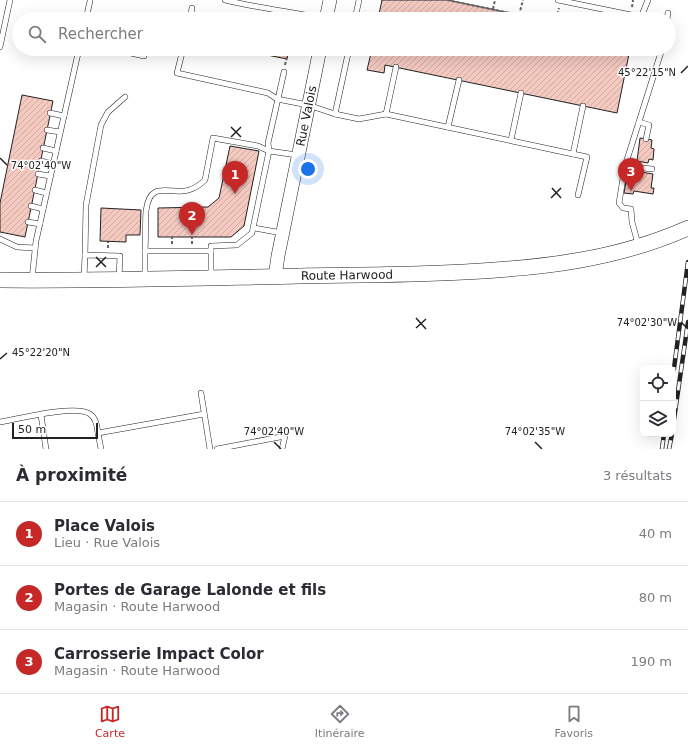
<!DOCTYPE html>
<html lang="fr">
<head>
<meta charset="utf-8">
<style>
  :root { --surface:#fff; --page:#f7f7f7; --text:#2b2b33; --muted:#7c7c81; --line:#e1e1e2; --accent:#c62828 }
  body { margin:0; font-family:"DejaVu Sans",sans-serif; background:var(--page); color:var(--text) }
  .controls { position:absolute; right:12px; bottom:12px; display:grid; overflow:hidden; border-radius:8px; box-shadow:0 4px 16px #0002 }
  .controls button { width:36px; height:36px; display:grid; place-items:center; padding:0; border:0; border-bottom:1px solid var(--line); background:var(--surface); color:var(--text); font:20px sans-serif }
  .scale { position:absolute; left:12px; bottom:10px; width:86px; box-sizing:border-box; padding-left:4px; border:2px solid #222; border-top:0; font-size:11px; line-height:14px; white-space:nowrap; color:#222; -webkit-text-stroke:3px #fff; paint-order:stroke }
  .you { position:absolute; left:308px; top:169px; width:14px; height:14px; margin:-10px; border:3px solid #fff; border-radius:50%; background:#1a73e8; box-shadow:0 0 0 6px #1a73e833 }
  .badge { display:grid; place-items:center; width:26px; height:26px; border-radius:50%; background:var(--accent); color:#fff; font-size:13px; font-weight:700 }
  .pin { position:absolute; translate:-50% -33px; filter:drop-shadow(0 1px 2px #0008) }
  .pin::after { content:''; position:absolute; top:21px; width:14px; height:12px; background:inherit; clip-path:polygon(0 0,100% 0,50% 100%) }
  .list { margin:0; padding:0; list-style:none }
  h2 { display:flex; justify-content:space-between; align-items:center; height:52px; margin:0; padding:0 16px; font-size:17px }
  h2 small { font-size:13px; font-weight:400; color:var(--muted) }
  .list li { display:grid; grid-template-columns:26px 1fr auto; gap:12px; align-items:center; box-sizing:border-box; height:64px; padding:0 16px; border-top:1px solid var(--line) }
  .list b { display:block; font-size:15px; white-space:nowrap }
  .list p { margin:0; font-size:13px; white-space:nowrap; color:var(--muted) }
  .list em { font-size:13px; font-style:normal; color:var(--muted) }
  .icon { flex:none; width:22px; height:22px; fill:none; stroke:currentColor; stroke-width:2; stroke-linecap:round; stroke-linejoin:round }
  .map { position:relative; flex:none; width:688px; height:449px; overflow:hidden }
  .search { position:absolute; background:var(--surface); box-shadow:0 4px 16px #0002; left:12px; right:12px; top:12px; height:44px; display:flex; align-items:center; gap:10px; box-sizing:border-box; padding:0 14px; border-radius:22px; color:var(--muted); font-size:15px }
  .sheet { height:244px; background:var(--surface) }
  nav { display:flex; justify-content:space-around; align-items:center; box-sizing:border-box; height:56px; border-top:1px solid var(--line); background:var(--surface); font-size:11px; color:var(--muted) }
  nav a { display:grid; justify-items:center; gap:2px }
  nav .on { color:var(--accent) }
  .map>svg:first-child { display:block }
</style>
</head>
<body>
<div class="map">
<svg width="688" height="449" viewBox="0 0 688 449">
  <defs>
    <pattern id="building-hatch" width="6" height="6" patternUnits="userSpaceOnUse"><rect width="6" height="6" fill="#f3c9c0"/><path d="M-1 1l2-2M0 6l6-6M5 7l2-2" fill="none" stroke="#d0aca5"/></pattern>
  </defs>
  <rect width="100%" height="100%" fill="#fff"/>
  <g fill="url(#building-hatch)" stroke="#222">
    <path d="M382,0H447L539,19H378Z"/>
    <path d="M237,49H289L287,59Z"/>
    <path d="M372,49H630L617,113L385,65L384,73L367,70Z"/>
    <path d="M22,95L53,101L25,237L0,232V203Z"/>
    <path d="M640,138L652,140L651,148L654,149L653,160L649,159L648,163L637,161Z"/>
    <path d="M230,146L259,151L244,226L231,237H158V208L208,207L219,198Z"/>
    <path d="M628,170L653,174L651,188H654L653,194L634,191L633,194L624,193Z"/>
    <path d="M101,208L141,210L140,235H126V242L100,241Z"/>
  </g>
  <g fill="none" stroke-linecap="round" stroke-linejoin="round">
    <defs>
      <g id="service">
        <path d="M225,0C258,8 292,12 326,19"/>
        <path d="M558,0L641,17L648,0"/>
        <path d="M86,19L90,1"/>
        <path d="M190,19L192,8"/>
        <path d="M355,19L359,0"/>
        <path d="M667,19L668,13"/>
        <path d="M0,47L10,0"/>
        <path d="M113,49L144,56"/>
        <path d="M183,49L177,73L268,93L277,99L308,105L335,114L349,49"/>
        <path d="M50,113L64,116"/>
        <path d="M335,114L359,119L386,114L587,157L578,195"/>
        <path d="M386,114L396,67"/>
        <path d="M639,122L649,125L646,139"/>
        <path d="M448,127L459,80"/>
        <path d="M47,130L60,132"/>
        <path d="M511,140L521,93"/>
        <path d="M43,148L56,151"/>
        <path d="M269,151L268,143L284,72"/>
        <path d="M573,154L583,106"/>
        <path d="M41,161L53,164"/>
        <path d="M625,166L662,49"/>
        <path d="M38,174L50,176"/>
        <path d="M35,190L46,193"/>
        <path d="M31,206L43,209"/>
        <path d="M28,222L40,224"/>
        <path d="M254,228L282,233"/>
        <path d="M0,239L17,247L35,248"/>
        <path d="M638,244L632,222L631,209L623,208L619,203L625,166L652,169"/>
        <path d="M145,251C146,238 145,224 146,211C150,178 171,196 189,190C195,188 201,184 205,180L213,138L258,146L269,151"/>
        <path d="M85,255L86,205L101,125L108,112L125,97"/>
        <path d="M211,277V246L237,245L252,233L269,151L297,155"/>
        <path d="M84,278L85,255L120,256L119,278"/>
        <path d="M145,278V251H211"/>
        <path d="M32,279L36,241L79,49"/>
        <path d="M201,393L210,449"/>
        <path d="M41,415L46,449"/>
        <path d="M0,422C18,419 76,404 90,414C96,418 97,426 98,433"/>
        <path d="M101,449L98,433L204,414"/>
        <path d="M217,449L285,436L282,449"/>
      </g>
      <g id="tertiary">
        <path d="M326,19L330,0"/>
        <path id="s1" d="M275,277L278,256L320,49"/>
      </g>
      <g id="secondary">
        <path id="s2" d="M0,280C100,281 200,278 300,276C354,275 409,275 464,272C541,268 616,260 688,228"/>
      </g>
    </defs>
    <use href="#service" stroke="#222" stroke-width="6"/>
    <use href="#tertiary" stroke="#222" stroke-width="14"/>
    <use href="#secondary" stroke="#222" stroke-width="16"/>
    <g stroke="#646464" stroke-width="2" stroke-dasharray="3 2" stroke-linecap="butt">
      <path d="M447,0L539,19"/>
      <path d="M632,7L633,0"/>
      <path d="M493,9L495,0"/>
      <path d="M519,15L523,0"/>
      <path d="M556,19L559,8"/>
      <path d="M579,19L580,12"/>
      <path d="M285,65L289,49"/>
      <path d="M172,244V237"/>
      <path d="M192,244V237"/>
      <path d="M108,248V242"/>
    </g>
    <use href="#service" stroke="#fff" stroke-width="5"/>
    <use href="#tertiary" stroke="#fff" stroke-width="13"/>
    <use href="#secondary" stroke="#fff" stroke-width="15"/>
    <defs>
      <g id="rail">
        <path d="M673,376L688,262"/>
        <path d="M673,426L688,322"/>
        <path d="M662,449L664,434"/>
        <path d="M669,449L672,434"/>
      </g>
    </defs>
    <use href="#rail" stroke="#222" stroke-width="4.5"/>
    <use href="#rail" stroke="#fff" stroke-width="3" stroke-dasharray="9" stroke-linecap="butt"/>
  </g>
  <path fill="none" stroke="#222" stroke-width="1.5" d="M681,73L688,66M231,127L241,137M231,137L241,127M0,158L7,165M552,188L561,198M551,198L561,188M96,257L106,267M96,267L106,257M416,318L426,329M681,322L688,329M416,328L426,319M0,359L7,353M274,442L281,449M535,442L542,449"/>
  <g text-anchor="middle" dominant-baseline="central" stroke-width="3" stroke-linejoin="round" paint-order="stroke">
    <g font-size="12" fill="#222" stroke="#fff">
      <text stroke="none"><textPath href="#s1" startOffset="164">Rue Valois</textPath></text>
      <text stroke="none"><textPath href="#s2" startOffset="347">Route Harwood</textPath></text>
    </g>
  </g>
  <g font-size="10" text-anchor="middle" fill="#222" stroke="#fff" stroke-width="3" stroke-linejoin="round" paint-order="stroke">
    <text x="647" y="76">45°22'15"N</text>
    <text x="41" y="169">74°02'40"W</text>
    <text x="647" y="326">74°02'30"W</text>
    <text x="41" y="356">45°22'20"N</text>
    <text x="274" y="435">74°02'40"W</text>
    <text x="535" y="435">74°02'35"W</text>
  </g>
</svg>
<div class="controls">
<button><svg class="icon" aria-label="locate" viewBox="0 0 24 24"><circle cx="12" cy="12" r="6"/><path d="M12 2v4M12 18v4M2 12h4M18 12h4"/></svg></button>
<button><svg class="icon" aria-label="layers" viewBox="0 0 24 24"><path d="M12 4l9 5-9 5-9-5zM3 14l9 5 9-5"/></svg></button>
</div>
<div class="scale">50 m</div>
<div class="you"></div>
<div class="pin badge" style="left:235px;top:194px">1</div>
<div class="pin badge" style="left:192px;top:235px">2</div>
<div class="pin badge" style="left:631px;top:191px">3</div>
<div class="search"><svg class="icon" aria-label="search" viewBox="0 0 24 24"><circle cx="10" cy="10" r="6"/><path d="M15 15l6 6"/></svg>Rechercher</div>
</div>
<section class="sheet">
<h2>À proximité<small>3 résultats</small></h2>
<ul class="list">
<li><span class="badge">1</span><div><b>Place Valois</b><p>Lieu · Rue Valois</p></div><em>40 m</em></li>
<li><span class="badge">2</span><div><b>Portes de Garage Lalonde et fils</b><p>Magasin · Route Harwood</p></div><em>80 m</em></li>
<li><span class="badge">3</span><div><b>Carrosserie Impact Color</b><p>Magasin · Route Harwood</p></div><em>190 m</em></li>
</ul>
</section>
<nav>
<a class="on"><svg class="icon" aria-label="map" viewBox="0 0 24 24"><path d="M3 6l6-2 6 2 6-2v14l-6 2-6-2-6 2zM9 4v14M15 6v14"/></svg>Carte</a>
<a><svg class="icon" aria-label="directions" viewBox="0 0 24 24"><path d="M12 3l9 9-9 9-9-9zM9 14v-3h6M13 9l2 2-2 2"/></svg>Itinéraire</a>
<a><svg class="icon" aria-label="saved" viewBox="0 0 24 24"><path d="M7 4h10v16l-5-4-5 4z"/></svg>Favoris</a>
</nav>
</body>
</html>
